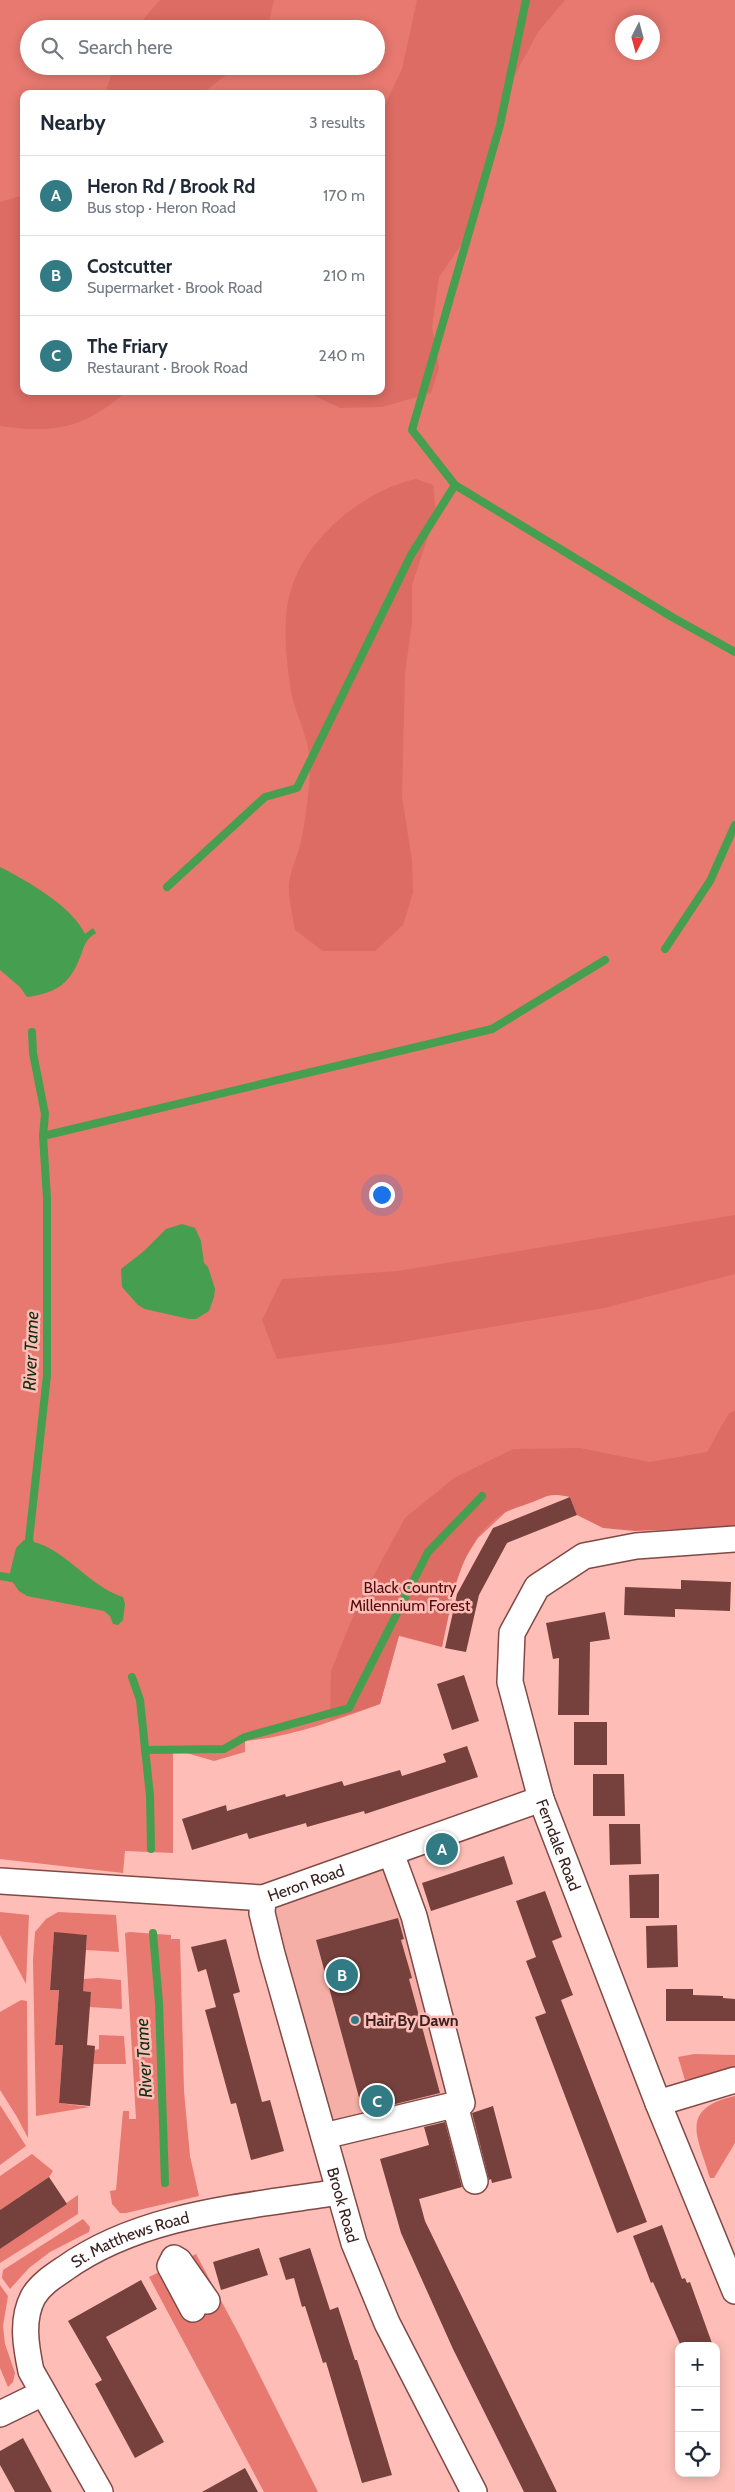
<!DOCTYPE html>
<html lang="en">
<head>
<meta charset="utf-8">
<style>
  :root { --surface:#fff; --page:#f2f2f3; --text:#1f2937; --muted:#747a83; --line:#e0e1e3; --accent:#337b84 }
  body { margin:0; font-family:Cabin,sans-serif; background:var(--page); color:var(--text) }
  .controls { position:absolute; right:15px; bottom:15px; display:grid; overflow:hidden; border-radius:10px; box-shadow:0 2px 12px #0003 }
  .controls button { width:45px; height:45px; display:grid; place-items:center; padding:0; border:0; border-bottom:1px solid var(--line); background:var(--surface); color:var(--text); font:25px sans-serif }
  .compass { position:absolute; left:615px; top:15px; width:45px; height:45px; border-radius:50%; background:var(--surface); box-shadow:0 2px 12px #0003; rotate:186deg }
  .you { position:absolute; left:381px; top:1194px; width:18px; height:18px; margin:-12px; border:4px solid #fff; border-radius:50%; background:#1a73e8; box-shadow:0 0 0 8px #1a73e833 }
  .badge { display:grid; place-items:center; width:32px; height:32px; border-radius:50%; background:var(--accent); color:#fff; font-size:16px; font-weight:700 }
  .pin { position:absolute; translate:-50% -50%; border:2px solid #fff; box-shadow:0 1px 5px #0006 }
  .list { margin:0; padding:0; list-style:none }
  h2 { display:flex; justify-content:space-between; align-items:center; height:65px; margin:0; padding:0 20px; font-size:21px }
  h2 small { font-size:16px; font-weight:400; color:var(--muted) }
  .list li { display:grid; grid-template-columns:32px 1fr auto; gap:15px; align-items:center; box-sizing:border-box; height:80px; padding:0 20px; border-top:1px solid var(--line) }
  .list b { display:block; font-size:19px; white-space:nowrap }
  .list p { margin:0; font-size:16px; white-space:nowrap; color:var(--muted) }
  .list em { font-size:16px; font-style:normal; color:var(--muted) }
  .icon { flex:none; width:28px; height:28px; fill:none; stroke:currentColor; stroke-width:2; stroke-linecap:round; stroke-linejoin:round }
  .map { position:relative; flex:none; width:735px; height:2492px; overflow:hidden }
  .search { position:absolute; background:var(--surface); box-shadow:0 2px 12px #0003; left:20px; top:20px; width:365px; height:55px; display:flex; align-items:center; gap:12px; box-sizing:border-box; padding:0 18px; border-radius:28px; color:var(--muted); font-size:19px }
  .panel { position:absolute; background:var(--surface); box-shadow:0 2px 12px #0003; left:20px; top:90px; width:365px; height:305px; border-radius:10px }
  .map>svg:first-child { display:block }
</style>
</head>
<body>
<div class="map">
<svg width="735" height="2492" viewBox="0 0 735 2492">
  <rect width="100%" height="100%" fill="#febeb7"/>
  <path fill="#f5afa7" d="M391,1853L462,2103L324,2136L263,1898Z"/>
  <g fill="#e77970" fill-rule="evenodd">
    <path d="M0,0H735V1512L631,1493H552L506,1512L478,1538L464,1560L456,1581L442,1647L399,1636L380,1704C336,1720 292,1737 245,1741V1752L214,1761L183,1752L173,1751V1853L125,1851L123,1873L0,1859ZM622,22H652V52H622ZM29,29H376V66H29ZM24,94H381V391H24Z"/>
    <path d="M0,1912L29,1915L26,1984L0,1935Z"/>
    <path d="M58,1912L116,1915L119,1952L86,1950L87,1935L54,1933L50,1990H59L55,2044L63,2045L59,2103L90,2107L36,2116L33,1960L35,1932L46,1919Z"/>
    <path d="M130,1932L171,1935V1939H180L184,2091L190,2156L199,2196L126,2213H120L112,2204L110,2191L116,2190L123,2111H129V2119H136L125,1933Z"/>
    <path d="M98,1978L121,1980L122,2009L89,2007L91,1992L83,1991V1979Z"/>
    <path d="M21,2000L27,2001L28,2138L17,2117L0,2090V2012Z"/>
    <path d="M99,2035L124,2036L126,2064H93L94,2050L99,2049Z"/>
    <path d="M694,2054L735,2055V2070L685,2080L678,2057Z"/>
    <path d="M735,2096V2143L714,2178H710C699,2138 677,2109 735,2096Z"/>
    <path d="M0,2105L26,2146L0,2165Z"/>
    <path d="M32,2154L53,2171L49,2177L0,2210V2176Z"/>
    <path d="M78,2195V2214L0,2263V2249Z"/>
    <path d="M83,2219L90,2227L89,2232L50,2252L29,2268L10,2289L2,2278L3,2270Z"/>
    <path d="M196,2254L240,2336L318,2492H264L149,2277Z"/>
    <path d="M0,2285L8,2296L3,2326L5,2344L15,2373L13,2382L8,2387L0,2368Z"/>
  </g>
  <g fill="#dd6c64">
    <path d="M160,0H274L267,29H135Z"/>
    <path d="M417,0H565L538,32L509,86L494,130L483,201L466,238L439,277L432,327L439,368L431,393L382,407L340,408L311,394V391H381V113L402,69Z"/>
    <path d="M114,66H237L202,94H105Z"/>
    <path d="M24,195V391H127C85,428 55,434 0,426V202Z"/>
    <path d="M416,479L433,485L436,513L412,585V623L405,673L402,797L412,861L413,893L403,925L375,951H323L295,930C293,916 288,899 289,885C290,871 298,855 301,841C305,825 311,778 310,762C309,735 293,711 290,685C286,656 282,618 291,590C306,538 364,490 416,479Z"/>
    <path d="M735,1215V1274L604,1308L396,1343L277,1359L262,1320L282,1279L398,1271Z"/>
    <path d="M735,1411V1527L635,1531L603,1528L577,1515L570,1497C546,1492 548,1497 527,1504C520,1507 511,1508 505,1512C459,1540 452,1599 442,1647L399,1635L380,1704L330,1720L331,1671L358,1604L405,1518L454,1478L513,1449L580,1448L650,1462L707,1452L729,1413Z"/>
  </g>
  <g fill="#469e50">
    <path d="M0,867C26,880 73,907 85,934L93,928L96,933C86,939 85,944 81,955C70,984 57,993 27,997L20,987L0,970Z"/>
    <path d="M182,1224L195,1228L201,1241L204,1263L208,1267L215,1289L214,1297L209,1311L196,1319H189L145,1309L138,1305L122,1287L121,1269L144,1251L166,1229Z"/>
    <path d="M24,1540C63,1544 87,1586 123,1597L125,1604L123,1620L118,1625L113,1624L110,1616L104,1611L27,1596L19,1591L9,1577L16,1548Z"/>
  </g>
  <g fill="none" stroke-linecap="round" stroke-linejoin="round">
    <g stroke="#469e50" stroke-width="8">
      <path d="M455,485L672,617L735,652"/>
      <path d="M167,887L265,797L297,788L411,555L455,485L412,430L500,125L526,0"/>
      <path d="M665,949L710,881L735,825"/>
      <path d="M32,1032L33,1053L45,1114L43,1136L47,1198V1375L29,1540L33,1549"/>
      <path d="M43,1136L492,1029L605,960"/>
      <path d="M0,1576L18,1579"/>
      <path d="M132,1677L140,1700L150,1796L151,1849"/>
      <path d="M145,1750L224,1749L245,1737L349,1708L428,1552L482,1496"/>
      <path d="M153,1933L159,2003L165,2183"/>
    </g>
  </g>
  <g fill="#76413c">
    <path d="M570,1497L577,1515L507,1543L479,1595L466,1652L445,1648L457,1594L493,1528Z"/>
    <path d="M681,1580L731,1582L730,1611L675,1609V1617L624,1615L625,1587L681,1589Z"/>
    <path d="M605,1612L610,1639L590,1642L589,1715H558L559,1658L553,1659L546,1623Z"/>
    <path d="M464,1675L479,1721L452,1730L437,1684Z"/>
    <rect x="574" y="1722" width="33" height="43"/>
    <path d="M467,1746L478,1777L365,1814L364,1811L307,1827L306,1823L249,1839L247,1833L192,1850L182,1819L226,1805L227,1811L285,1794L286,1797L342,1781L344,1786L400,1770L402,1776L446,1762L443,1754Z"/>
    <path d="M593,1774H624L625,1816H593Z"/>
    <path d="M609,1824H640L641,1864L610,1865Z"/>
    <path d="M504,1856L513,1884L431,1911L422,1883Z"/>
    <path d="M659,1874V1918H630L629,1875Z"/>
    <path d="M545,1891L562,1937L552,1941L573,1995L561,2000L647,2222L617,2233L535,2017L546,2013L526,1961L536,1957L516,1901Z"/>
    <path d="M398,1918L404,1939L401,1940L412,1978L409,1979L440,2093L363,2112L316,1940Z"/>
    <path d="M677,1925L678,1967L647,1968L646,1926Z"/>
    <path d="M54,1932L87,1935L83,1991L91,1992L87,2045L95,2046L90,2106L59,2103L63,2045H55L59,1990H50Z"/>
    <path d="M226,1939L240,1992L233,1994L262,2102L270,2100L284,2151L251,2160L236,2103L231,2104L205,2010L216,2007L206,1969L198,1972L191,1947Z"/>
    <path d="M666,1989H693V1995L723,1996V1998L735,1999V2021H666Z"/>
    <path d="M493,2106L512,2178L492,2183L491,2179L489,2180L472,2113Z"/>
    <path d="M445,2122L462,2187L419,2199L425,2221L557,2492H524L453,2349L401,2233L380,2159L429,2145L424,2127Z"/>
    <path d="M49,2177L67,2204L0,2249V2210Z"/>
    <path d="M662,2225L682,2279L685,2278L687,2283L690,2282L713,2346H681L653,2282L651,2283L633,2236Z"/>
    <path d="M259,2248L268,2275L221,2290L213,2262Z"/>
    <path d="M310,2248L330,2310L338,2307L355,2360H357L392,2475L362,2483L326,2362L323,2363L305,2306L302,2307L294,2278L286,2280L279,2258Z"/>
    <path d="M141,2280L157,2309L106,2337L164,2442L135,2458L95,2384L102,2380L68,2321Z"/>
    <path d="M23,2438L52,2492H15L0,2465V2451Z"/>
    <path d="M245,2468L258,2492H202Z"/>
  </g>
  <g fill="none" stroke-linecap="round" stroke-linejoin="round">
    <defs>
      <g id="minor">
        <path id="s1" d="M735,1539L636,1546L584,1556L537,1587L512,1633L510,1682L541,1799L658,2103L735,2291"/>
        <path id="s2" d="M0,1881L263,1898L541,1799"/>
        <path id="s3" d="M263,1898L262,1913L272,1954L354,2243L387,2323L474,2492"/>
        <path d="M658,2103L735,2080"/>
        <path d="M455,2105L475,2181"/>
        <path d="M324,2136L462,2103L414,1916L391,1853"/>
        <path d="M193,2309L170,2266L174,2258L179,2261L207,2301"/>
        <path d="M0,2414L43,2393"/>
        <path id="s4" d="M100,2492L31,2371C26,2347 21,2320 33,2297C40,2285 52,2277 64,2269C142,2213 246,2207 339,2192"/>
      </g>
    </defs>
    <use href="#minor" stroke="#804945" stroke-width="28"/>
    <use href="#minor" stroke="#fff" stroke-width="25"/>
  </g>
  <circle fill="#337b84" stroke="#febeb7" stroke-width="2" cx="355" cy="2020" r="5"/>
  <g text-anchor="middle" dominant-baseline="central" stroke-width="5" stroke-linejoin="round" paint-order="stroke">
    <g font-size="16" fill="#530b0d" stroke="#febeb7">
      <text x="410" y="1587">Black Country<tspan x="410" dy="18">Millennium Forest</tspan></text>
    </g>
    <g font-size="16" fill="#39211f" stroke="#febeb7">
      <text stroke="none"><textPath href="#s1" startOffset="480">Ferndale Road</textPath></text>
      <text stroke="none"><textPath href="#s2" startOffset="309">Heron Road</textPath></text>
      <text stroke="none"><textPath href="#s3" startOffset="318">Brook Road</textPath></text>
      <text stroke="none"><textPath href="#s4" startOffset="330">St. Matthews Road</textPath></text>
    </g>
    <g font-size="16" font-weight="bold" fill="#39211f" stroke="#febeb7" text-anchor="start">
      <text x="365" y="2020">Hair By Dawn</text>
    </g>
    <g font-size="18" font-style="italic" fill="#0e3213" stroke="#febeb7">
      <text transform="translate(31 1351) rotate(-88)">River Tame</text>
      <text transform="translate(144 2058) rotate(-93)">River Tame</text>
    </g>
  </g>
</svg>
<div class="controls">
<button>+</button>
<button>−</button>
<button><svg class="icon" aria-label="locate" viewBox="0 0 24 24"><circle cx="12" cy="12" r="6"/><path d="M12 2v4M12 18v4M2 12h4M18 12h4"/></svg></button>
</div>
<svg class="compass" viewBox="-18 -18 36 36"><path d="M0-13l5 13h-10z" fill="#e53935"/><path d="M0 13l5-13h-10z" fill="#747a83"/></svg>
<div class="you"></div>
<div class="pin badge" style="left:442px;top:1849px">A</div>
<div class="pin badge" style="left:342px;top:1975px">B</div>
<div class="pin badge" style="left:377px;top:2101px">C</div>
<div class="search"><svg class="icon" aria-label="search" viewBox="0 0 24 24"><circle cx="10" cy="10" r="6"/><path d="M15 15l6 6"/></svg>Search here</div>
<section class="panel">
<h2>Nearby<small>3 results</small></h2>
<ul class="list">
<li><span class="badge">A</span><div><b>Heron Rd / Brook Rd</b><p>Bus stop · Heron Road</p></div><em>170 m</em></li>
<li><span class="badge">B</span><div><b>Costcutter</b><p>Supermarket · Brook Road</p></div><em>210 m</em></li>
<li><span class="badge">C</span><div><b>The Friary</b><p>Restaurant · Brook Road</p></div><em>240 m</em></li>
</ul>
</section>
</div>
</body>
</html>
